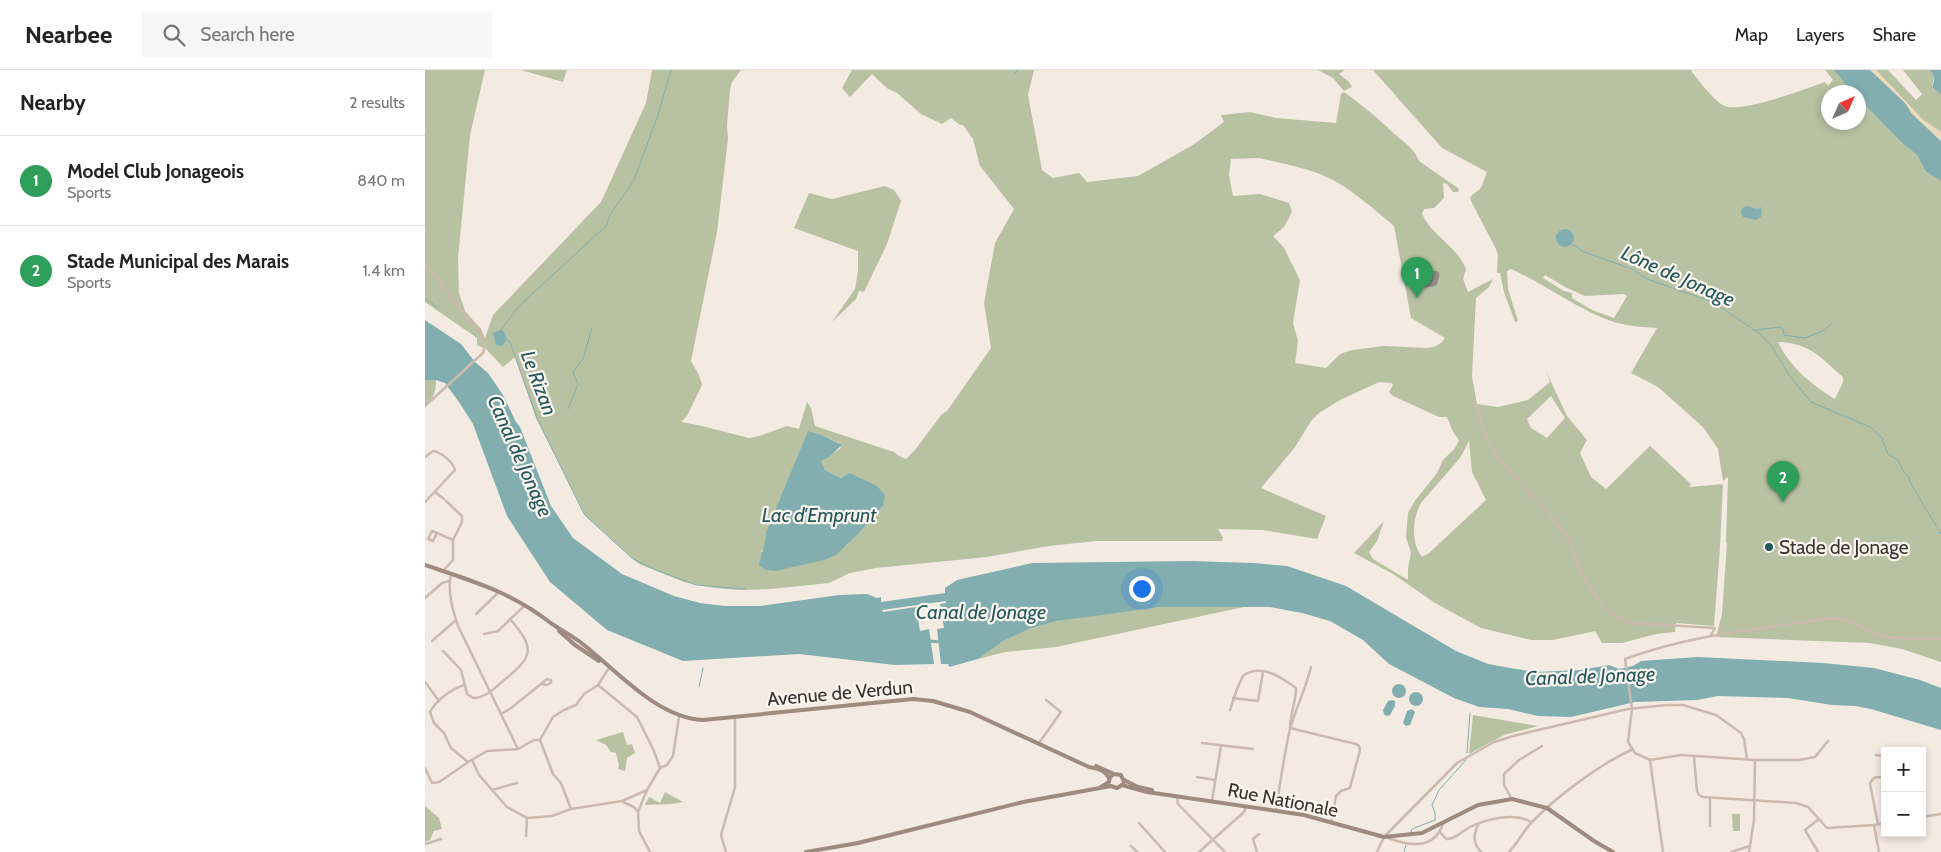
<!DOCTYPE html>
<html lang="en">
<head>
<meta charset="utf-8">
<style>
  :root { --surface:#fff; --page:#f6f6f6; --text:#222; --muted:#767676; --line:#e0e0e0; --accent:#d93025 }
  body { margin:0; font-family:Cabin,sans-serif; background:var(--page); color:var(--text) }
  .controls { position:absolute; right:15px; bottom:15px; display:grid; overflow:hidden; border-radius:0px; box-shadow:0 2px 8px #0003 }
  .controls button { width:45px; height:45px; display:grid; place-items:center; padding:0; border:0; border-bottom:1px solid var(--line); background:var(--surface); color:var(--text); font:25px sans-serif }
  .compass { position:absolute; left:1396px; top:15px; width:45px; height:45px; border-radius:50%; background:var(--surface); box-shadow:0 2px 8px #0003; rotate:45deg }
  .you { position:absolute; left:716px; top:518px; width:18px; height:18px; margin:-12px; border:4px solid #fff; border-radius:50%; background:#1a73e8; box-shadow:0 0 0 8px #1a73e833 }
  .badge { display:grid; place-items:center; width:32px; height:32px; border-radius:50%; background:var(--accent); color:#fff; font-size:16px; font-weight:700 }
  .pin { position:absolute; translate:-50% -41px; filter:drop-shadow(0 1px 2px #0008) }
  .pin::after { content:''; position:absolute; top:26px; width:18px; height:15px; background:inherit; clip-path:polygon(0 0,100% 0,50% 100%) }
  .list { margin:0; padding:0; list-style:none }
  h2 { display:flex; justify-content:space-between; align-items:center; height:65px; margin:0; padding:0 20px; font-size:21px }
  h2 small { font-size:16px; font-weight:400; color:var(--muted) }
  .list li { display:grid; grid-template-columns:32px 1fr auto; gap:15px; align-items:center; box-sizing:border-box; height:90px; padding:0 20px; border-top:1px solid var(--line) }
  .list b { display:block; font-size:19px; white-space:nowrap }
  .list p { margin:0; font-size:16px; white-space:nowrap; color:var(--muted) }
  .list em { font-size:16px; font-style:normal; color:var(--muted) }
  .icon { flex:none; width:28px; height:28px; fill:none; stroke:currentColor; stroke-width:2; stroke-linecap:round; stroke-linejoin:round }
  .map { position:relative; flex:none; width:1516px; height:782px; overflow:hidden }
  header { display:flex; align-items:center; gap:30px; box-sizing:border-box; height:70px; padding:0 25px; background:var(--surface); border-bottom:1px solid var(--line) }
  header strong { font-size:24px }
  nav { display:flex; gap:28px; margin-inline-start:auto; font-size:18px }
  .search { width:350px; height:45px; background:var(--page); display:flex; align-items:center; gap:12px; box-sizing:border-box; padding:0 18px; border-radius:0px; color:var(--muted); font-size:19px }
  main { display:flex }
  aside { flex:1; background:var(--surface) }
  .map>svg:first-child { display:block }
</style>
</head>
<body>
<header>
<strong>Nearbee</strong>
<div class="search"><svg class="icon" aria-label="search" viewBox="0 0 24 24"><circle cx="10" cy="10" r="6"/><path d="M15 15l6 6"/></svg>Search here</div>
<nav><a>Map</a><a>Layers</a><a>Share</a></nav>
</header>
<main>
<aside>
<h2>Nearby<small>2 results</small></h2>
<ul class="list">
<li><span class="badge" style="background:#2e9e5b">1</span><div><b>Model Club Jonageois</b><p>Sports</p></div><em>840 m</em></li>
<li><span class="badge" style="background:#2e9e5b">2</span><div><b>Stade Municipal des Marais</b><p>Sports</p></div><em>1.4 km</em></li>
</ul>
</aside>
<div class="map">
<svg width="1516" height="782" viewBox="0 0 1516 782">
  <rect width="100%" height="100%" fill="#f3eae2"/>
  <g fill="#b8c2a2" fill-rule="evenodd">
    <path d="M0,0H60L45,65L33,188L34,223L40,241L56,259L60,268L68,245L176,132L221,33L227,0H316L307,12L305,20L302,55L303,69L292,162L266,291L274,305L277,315L262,346L256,352L273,355L324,368L334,366L362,356L374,359L382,332L386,338L390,356L469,382L474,386L481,389L490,380L517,344L522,341L566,278L559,233L570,173L589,139L555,96L548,69L538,55H535L526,48L517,54L496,44L472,23L463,19L447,4L425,27L417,18L427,0H609L603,25L617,100L628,108L654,103L662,112L713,106L768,75L799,52L796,45L825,42L851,48L911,53L916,24L919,22C934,33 948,44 962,57C972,68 989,76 994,91L1034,119L1033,122H1028L1022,114L1018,113L1019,128L1009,138L999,139L997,144C1008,167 1031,175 1041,199L1038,209L1043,222L1068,209L1064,217L1051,228L1047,306L1052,334L1073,337L1103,330L1125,312L1121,301L1142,346L1162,370L1155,383L1166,407L1181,419L1225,376L1266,414L1264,417L1298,414L1295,477L1289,556L1251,553L1250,562L1231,564L1197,573H1177L1170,561L1128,570H1106L1056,558L1010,533L968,504L929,483L959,451L952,471L944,482L948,489L983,510V498L986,483L981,467L983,443L989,432L1012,403L1018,390L1030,378L1034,370L1028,362L1022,347H1014L968,326L964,322L968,315L966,313L954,312L915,330L894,343L886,351L870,377L836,418L901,446L892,469L838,460L793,459L798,468L797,471H671L624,476L562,487L451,498L425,503L404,513L346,519L315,520L289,518L259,512L214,494L160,445L111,348L90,287L78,297L61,279L52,275V268L0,232ZM834,88C855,93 877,97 897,105C924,116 947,138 969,156L986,248L1020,268L1016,273L1009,277L1002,278L959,276L927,280L915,284L901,298L870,293L873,271L868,253L875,210L859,178L848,166L859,157L867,142L864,133L835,124L808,126L804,105L806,89ZM1126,326L1140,348L1122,368L1106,358L1102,349ZM383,362L397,365L414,373L416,378L395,391L400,400L416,408L424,403L458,436L421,476L336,482L341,475V462ZM1044,371L1047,402L1061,430L1004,483L997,487C986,473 987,449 996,433L1035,388Z"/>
    <path d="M96,0H142L138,12Z"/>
    <path d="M893,0H920L914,4L923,11L927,17L919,21L908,8Z"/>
    <path d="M948,0H1266C1271,8 1291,33 1300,36C1316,43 1381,19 1400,12L1403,16L1408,10L1400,0H1409L1427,22H1404V52H1434V29L1478,74L1492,85L1501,102L1516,111V592L1477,579L1445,573L1291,567L1297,544L1302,473L1301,472L1303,407L1298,411L1293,379L1278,357L1233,317L1206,303L1232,258C1216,257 1201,256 1186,251C1150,238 1120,214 1086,199L1082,201L1083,219L1093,251L1090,252L1079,222L1075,203H1072L1073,185L1071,179L1045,129L1046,126L1056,118L1062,102L1017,78ZM1120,205L1140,217L1160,226L1199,224L1202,226L1189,248L1167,240L1147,228V223L1139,221L1118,208ZM1353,272C1385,273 1395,287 1418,307V312L1410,329C1388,316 1364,296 1353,272Z"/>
    <path d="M1451,0H1463L1491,30L1497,24L1478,0H1505L1509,6L1507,17L1516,25V62L1498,50Z"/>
    <path d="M460,116L469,120L476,131L462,174L439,222L434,221L431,229L407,252L430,219L433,201V181L369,158L384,123L407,129Z"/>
    <path d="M0,310H11C11,322 9,327 0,335Z"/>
    <path d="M736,537H819L631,577L580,582L553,589C561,583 569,576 578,571C624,545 685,544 736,537Z"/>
    <path d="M1048,645L1113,656L1079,665L1044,684Z"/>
    <path d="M198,662L202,675L207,674L210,683L202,688L200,701L193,699L194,695L191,683L186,682L181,675L171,670Z"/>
    <path d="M240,722L258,732L246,734L220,735L224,727L235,733Z"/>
    <path d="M0,736L14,748L17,759L9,761L5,770L0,772Z"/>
    <path d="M1307,744H1315V761H1308Z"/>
  </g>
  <path fill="#ebdabb" d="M1445,0H1451L1498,50L1516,62V71L1487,44L1480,33Z"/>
  <g fill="#82aeaf">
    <path d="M1409,0H1445L1480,33L1487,44L1516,71V111L1501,102L1492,85L1478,74L1434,29V22H1427Z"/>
    <path d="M1505,0H1516V25L1507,17C1510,10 1510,7 1505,0Z"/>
    <path d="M1322,136L1333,139L1336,137L1337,141L1336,147L1330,150L1318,147L1316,143L1317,138Z"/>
    <circle cx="1140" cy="168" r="9"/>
    <path d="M0,250L36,274L50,292L63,303L78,325L91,352L95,357L126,436L148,468L197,504L249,526L275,533L300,536H335L414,525L442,524L452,528L456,527V532L520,523V518L532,510L607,493L765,491L829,493L862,496L921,516L1031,581L1063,594L1085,598L1110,602L1156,600L1184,595L1194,599L1208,596L1216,591L1273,587L1398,593L1449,598L1495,610L1516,618V660L1446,639L1430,636L1407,635L1363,628L1293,626L1272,630L1210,632L1146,647L1113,646L1083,639L1054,637L1029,628L964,594L938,570L905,551L877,543L845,537H736L632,551L604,559L578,571L553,589L524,597L523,594H516L512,559L519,558L515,534L521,533V531L457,540L458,542L491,537L495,561L504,559L509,594L470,595L374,584L258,591L182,560L125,512L82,446L48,354L34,332L20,313L11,310H0Z"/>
    <path d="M76,260L79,261L82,270L77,276L71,275L68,263Z"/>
    <path d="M383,361L397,365L417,375L404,387L396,391L400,400L416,408L424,403L427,404L452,416L460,425L458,436L432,465L411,485L399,490L350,501L341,500L334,495C336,483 341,474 341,462Z"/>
    <circle cx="974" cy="621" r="7"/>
    <circle cx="991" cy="629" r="7"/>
    <path d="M967,630L970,631V636L965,645L961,646L959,644L958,640L963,631Z"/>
    <path d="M987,639L990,642L985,655L981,656L978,653L982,641Z"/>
  </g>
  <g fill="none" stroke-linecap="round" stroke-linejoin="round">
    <g stroke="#82aeaf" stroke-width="1">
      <path d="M589,4L593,0"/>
      <path d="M1147,174L1159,182L1207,199L1222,209L1290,233L1335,264L1348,278L1364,305L1386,332L1445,357L1457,368L1463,384L1473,390L1479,402L1484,407L1486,414L1516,464"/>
      <path d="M0,228L12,237"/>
      <path d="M76,260L94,236L181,156L185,145L209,110L233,45L246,0"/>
      <path d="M1331,260L1355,257L1358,259L1359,265L1380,268L1400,260L1406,254"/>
      <path d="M81,269L85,272L112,348L159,444L164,449L208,489L229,499L271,515L321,519"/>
      <path d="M143,339L153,314L148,302L158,289L167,258"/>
      <path d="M274,617L278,598"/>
      <path d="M1042,683L1045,643"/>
      <path d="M986,762L987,759L1010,750V743L1007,735L1014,720L1041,690"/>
      <path d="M979,782L981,775"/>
    </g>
    <path stroke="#82aeaf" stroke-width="3" d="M503,571L517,572"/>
    <path stroke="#968d87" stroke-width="9" d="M995,213L1008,212L1010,205"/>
    <g stroke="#cbbaae" stroke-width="2.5">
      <path d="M0,193L37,241L54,260L60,274L58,283L0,336"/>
      <path d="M1050,332L1059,362L1071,386L1120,439L1140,464L1149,482L1157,505L1176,534L1184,542L1206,553L1290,558L1286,565"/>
      <path d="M0,387L8,381C16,382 28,392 30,400L0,432"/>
      <path d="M10,422L19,429"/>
      <path d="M12,463L7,461L3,469L8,471L12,463L28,470"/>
      <path d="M18,501L28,490V470L37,452V446L21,431"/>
      <path d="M26,504C22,521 28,541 33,556L93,679"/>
      <path d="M0,528L17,513L24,511"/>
      <path d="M51,544L74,522"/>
      <path d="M59,564L73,561L99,536"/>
      <path d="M7,571L31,550"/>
      <path d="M18,581L36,600L42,624L48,628C60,628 69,619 78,611C107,587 112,580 85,549"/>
      <path d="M0,612L14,631"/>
      <path d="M39,615C27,619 11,630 5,642L9,653L19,663L26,678L43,692L62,681L93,679L109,670H115L128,647L139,640L151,635L159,624L173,615L184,598"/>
      <path d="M173,615L212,647L229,681L235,698"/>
      <path d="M808,628L833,631L838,602"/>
      <path d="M805,640L812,619L818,606C836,593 856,607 871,618C871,632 865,644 865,658L931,674L934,676L935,680L925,718L916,721L911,726L906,753"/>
      <path d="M76,644L86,638L116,614L122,609L126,610V613L122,615L116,614"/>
      <path d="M115,670L128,704L136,713L146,739"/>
      <path d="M614,673L636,642L621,630"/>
      <path d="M777,673L828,679"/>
      <path d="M1451,685L1460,686"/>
      <path d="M1269,687L1272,721L1274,725L1278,727L1371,733L1383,737L1402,758L1449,755L1460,753"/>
      <path d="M47,690L54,705L82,737L102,748L127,746L146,739L197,731L222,720"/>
      <path d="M1225,690L1256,685L1330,690H1374L1390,687L1403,671"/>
      <path d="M0,698L7,713L14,712L42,693"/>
      <path d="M772,707L790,710"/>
      <path d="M67,720L92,713"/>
      <path d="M752,726L753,734L800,782"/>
      <path d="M1285,728V756"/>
      <path d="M1087,729L1079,715V704L1094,690L1117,676"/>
      <path d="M787,731L796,676"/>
      <path d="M198,732L209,737L213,742"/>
      <path d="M851,740C855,713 859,685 865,659C871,638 881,618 886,597"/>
      <path d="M1497,747L1516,744"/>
      <path d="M714,753L740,782"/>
      <path d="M1453,754L1445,714C1448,706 1452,707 1460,707"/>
      <path d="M1053,755C1048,766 1048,773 1056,782"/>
      <path d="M1449,755L1454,782"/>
      <path d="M1015,762L1021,769C1030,770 1037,761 1045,757C1061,749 1090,742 1106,752"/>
      <path d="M101,766L102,748"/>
      <path d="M963,768C984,776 1009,780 1018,754"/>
      <path d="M0,774L16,769"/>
      <path d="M706,776L712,782"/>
      <path d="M225,782L214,761L213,742L222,720L235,698L242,695L248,686L254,647"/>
      <path d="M301,782L296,765L310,717V647"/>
      <path d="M774,782L819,742L821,737"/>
      <path d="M832,782L828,769L834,764"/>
      <path d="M952,782L959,767L1032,693L1069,672L1092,665L1203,639L1242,635H1258L1291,645L1316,663L1319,669L1322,689"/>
      <path d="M1084,782C1093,773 1098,761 1107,752C1132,726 1174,695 1206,680"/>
      <path d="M1238,782L1225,690L1210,683L1203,672L1207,639L1200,589C1267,564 1337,559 1407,548C1427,547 1439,561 1458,566C1476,570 1497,568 1516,569"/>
      <path d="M1306,782L1325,776"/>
      <path d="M1324,782L1329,750L1330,690"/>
      <path d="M1393,782L1380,760L1394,749"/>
    </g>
    <g stroke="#9f8a7f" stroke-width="4">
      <path d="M0,495C47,511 87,522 127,554"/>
      <path d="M127,554C138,561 149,567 159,575C193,602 233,648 278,650L488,629L508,631L545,642L664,697C673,699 680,700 684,708"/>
      <path d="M134,561L150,575L174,591"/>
      <path d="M671,696L689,704"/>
      <path d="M699,710L713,717L727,720"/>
      <path d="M697,715L722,722L879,745L959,767L997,763L1053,735L1087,729L1122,738L1169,771L1188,782"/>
      <path d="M676,717L684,712L685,707L689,704L696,705L699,712"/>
      <path d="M381,782L433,773L598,732L686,716L692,718L697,715"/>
    </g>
  </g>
  <circle fill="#23575a" stroke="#faf5ef" stroke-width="2" cx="1344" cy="477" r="5"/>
  <g text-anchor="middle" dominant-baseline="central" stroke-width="4.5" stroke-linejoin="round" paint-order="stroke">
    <g font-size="19" fill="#3a302c" stroke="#faf5ef" text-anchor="start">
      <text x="1354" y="477">Stade de Jonage</text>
    </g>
    <g font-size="19" fill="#3a302c" stroke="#faf5ef">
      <text transform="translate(415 623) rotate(-5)">Avenue de Verdun</text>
      <text transform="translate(858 730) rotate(11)">Rue Nationale</text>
    </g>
    <g font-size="20" font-style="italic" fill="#23575a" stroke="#faf5ef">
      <text transform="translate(1253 206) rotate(24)">Lône de Jonage</text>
      <text transform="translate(114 313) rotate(69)">Le Rizan</text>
      <text transform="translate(95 386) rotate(66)">Canal de Jonage</text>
      <text x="394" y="445">Lac d'Emprunt</text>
      <text x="556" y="542">Canal de Jonage</text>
      <text transform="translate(1165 606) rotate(-2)">Canal de Jonage</text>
    </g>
  </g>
</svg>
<div class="controls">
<button>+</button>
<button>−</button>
</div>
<svg class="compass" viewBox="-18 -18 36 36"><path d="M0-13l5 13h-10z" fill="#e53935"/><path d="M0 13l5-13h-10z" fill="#767676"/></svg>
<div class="you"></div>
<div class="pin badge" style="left:992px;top:228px;background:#2e9e5b">1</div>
<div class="pin badge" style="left:1358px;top:432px;background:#2e9e5b">2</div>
</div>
</main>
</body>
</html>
